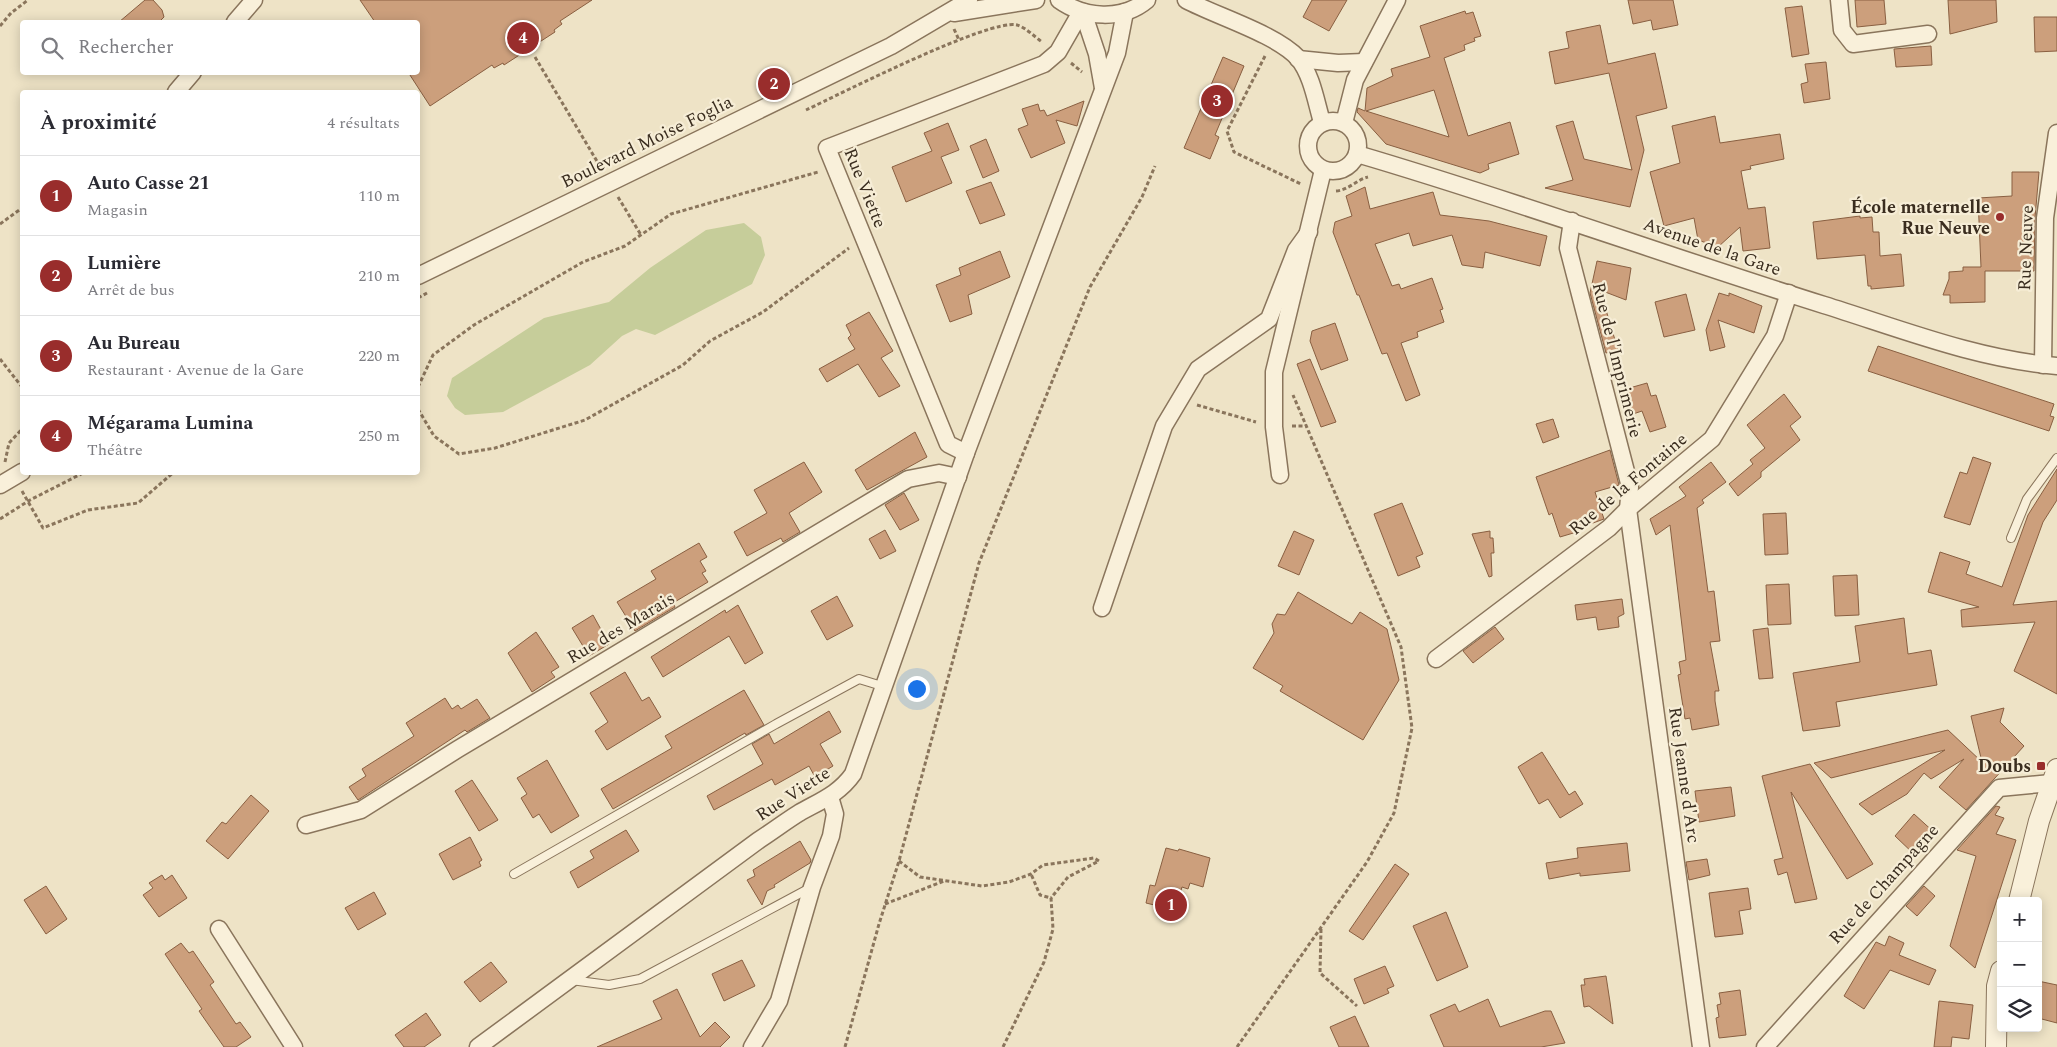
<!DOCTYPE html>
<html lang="fr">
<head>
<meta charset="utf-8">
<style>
  :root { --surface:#fff; --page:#f7f7f7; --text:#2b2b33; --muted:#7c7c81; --line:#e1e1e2; --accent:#992d2c }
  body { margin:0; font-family:Spectral,serif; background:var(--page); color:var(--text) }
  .controls { position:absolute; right:15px; bottom:15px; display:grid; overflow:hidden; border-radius:5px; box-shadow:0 2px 12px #0003 }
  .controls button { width:45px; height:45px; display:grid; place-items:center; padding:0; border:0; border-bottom:1px solid var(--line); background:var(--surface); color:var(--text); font:25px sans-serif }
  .you { position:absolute; left:916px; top:688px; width:18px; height:18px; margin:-12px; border:4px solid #fff; border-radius:50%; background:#1a73e8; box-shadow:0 0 0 8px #1a73e833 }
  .badge { display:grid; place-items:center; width:32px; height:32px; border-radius:50%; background:var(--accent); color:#fff; font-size:16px; font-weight:700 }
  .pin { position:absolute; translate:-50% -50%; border:2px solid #fff; box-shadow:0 1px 5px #0006 }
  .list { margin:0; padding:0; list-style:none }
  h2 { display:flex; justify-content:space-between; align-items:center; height:65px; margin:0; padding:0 20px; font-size:21px }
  h2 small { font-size:16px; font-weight:400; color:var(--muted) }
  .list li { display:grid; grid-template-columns:32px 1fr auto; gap:15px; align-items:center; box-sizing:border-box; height:80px; padding:0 20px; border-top:1px solid var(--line) }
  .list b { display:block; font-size:19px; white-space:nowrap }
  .list p { margin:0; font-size:16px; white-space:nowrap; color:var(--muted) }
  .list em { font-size:16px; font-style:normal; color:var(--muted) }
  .icon { flex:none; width:28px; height:28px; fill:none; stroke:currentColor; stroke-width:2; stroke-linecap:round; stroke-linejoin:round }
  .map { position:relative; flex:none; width:2057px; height:1047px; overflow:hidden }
  .search { position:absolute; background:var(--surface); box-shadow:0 2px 12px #0003; left:20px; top:20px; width:400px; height:55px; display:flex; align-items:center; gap:12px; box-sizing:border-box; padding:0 18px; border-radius:5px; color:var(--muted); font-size:19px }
  .panel { position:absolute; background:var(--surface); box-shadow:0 2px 12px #0003; left:20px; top:90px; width:400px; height:385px; border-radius:5px }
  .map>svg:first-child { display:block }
</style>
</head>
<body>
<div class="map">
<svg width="2057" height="1047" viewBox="0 0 2057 1047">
  <rect width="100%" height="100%" fill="#eee3c6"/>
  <path fill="#c6cd9a" d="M744,223L761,237L765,255L752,284L655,335L636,329L622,336L590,365L503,412L465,415L455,408L447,396L452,378L544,318L609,302L650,268L706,230Z"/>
  <g fill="#cc9f7c" stroke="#895f41" fill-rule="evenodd">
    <path d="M145,0H153L162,10L164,17L159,22H119Z"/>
    <path d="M360,0H592L560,21L562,24L554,30L555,32L504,65L503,63L494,68L492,65L430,106L408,72H418V22H375Z"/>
    <path d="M1312,0H1347L1329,31L1303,17Z"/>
    <path d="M1628,0H1673L1678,25L1653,30L1651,20L1633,24Z"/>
    <path d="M1855,0H1884L1886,24L1857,27Z"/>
    <path d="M1948,0H1996L1997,22L1950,34Z"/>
    <path d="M1802,6L1809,54L1792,57L1785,8Z"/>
    <path d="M1465,11L1466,14L1473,12L1481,36L1474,38L1475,41L1464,45L1465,50L1444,58L1468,136L1510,122L1519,154L1488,164L1489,169L1480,173L1386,144L1357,112L1358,108L1365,111L1367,88L1393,76L1391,69L1430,57L1420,26ZM1434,90L1449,137L1366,111Z"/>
    <path d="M2034,17H2057V51L2035,52Z"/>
    <path d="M1600,25L1608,64L1655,53L1667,108L1636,116L1644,150L1630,207L1545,188L1573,180L1556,126L1573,121L1584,159L1632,170L1609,73L1555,84L1549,52L1569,48L1566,32Z"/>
    <path d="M1931,46L1932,65L1896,67L1894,49Z"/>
    <path d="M1223,57L1244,66L1215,135L1219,137L1210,159L1184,148Z"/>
    <path d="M1826,62L1830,99L1804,103L1801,84L1808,82L1805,64Z"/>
    <path d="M1084,101L1077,126L1056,120L1065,143L1031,158L1018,129L1028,125L1022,109L1038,104L1040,111L1044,110L1047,116Z"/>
    <path d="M1715,116L1720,143L1780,134L1784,159L1750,166L1751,169L1741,171L1748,209L1765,207L1770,248L1743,251L1740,227L1718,247L1698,240L1694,218L1664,226L1650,172L1680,163L1672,126Z"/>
    <path d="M948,123L959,150L941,157L952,183L906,202L892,167L932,151L924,133Z"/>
    <path d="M986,139L999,171L983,178L970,146Z"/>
    <path d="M2012,172H2039L2035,218L2034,271H1985V302L1950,303V295H1943L1949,279V272L1963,271V267H1981L1978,198L2012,196Z"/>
    <path d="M991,182L1005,215L980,224L966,191Z"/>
    <path d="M1365,187L1370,209L1433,192L1440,215L1489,221L1547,236L1540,266L1485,252L1483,268L1462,265L1452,235L1413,246L1409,233L1375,244L1392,286L1399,284L1401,289L1432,278L1443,309L1440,310L1444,322L1417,332L1418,337L1401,343L1420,395L1406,401L1387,353L1382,354L1359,295H1357L1333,232L1335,222L1352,216L1346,196Z"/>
    <path d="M1860,216V218L1872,217L1873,232H1879L1880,256L1901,254L1904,286L1871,289V286H1868L1865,255L1817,259L1813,222Z"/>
    <path d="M1000,251L1010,277L968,295L972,314L950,322L936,285L961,275L959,268Z"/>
    <path d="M1597,261L1631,268L1626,300L1600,290L1618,350L1606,353L1590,293Z"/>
    <path d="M1719,293L1729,296V293L1762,306L1754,333L1718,320L1725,347L1710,351L1706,330Z"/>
    <path d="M1686,294L1695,330L1664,337L1655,302Z"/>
    <path d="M869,312L893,351L881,358L900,386L879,397L858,364L827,382L819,369L855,349L848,338L851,335L846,325Z"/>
    <path d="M1335,323L1348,360L1321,370L1310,341L1312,331Z"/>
    <path d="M1878,346L2054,404L2050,416L2054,417L2049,431L1868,371Z"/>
    <path d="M1310,359L1336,422L1321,427L1297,364Z"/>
    <path d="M1647,383L1651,396L1656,395L1666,427L1650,432L1642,411L1633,414L1626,389Z"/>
    <path d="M1784,394L1801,417L1790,426L1800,440L1761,472V477L1738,496L1729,484L1753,464L1750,460L1765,448L1747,425Z"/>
    <path d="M1553,419L1559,437L1543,443L1536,424Z"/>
    <path d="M915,432L927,457L867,490L855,470Z"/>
    <path d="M1610,450L1619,485L1595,492L1604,519L1579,528L1580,531L1560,537L1552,513L1549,515L1536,477Z"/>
    <path d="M1973,457L1991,463L1970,525L1944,517L1960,472L1967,474Z"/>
    <path d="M804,462L822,492L789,513L800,532L783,542L781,538L747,556L734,532L767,513L754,490Z"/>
    <path d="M1711,462L1726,482L1702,500L1704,503L1697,508L1708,592L1714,591L1720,641L1710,642L1719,691H1715V701L1719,725L1692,730L1690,718L1685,719L1678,675L1681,674L1679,662L1686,660L1670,525L1656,535L1650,519L1686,496L1679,487Z"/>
    <path d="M2057,469V500L2043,522L2013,605L2057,601V694L2014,671L2035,622L1962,627L1961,610L1979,607L1928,592L1940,552L1970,562L1966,574L2002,587L2028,515Z"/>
    <path d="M904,493L919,520L900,530L885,505Z"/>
    <path d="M1402,503L1423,554L1416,557L1420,567L1398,576L1374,514Z"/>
    <path d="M1786,513L1788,554L1765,555L1763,514Z"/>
    <path d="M885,530L896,551L880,559L869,539Z"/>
    <path d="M1294,531L1314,540L1299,575L1278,566Z"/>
    <path d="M1490,531V538H1493L1494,553H1491L1492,576L1489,577L1472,534Z"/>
    <path d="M699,543L707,557L700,561L706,571L702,573L708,582L673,603L675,607L635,631L617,602L656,579L651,571Z"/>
    <path d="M1857,575L1859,615L1835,616L1833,576Z"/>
    <path d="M1789,584L1791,624L1768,625L1766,585Z"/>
    <path d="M1298,592L1352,624L1360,612L1387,629L1399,680L1363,740L1280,691L1283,686L1253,668L1274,633L1272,624L1277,614L1285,615Z"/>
    <path d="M837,596L853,626L827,640L811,611Z"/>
    <path d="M1622,599L1624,614L1618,617L1619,627L1598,630L1596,617L1577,620L1575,605Z"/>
    <path d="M738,605L763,653L745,664L729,636L663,677L651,657L725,610L726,613Z"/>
    <path d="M593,615L609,644L589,656L572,628Z"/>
    <path d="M1904,618L1908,654L1931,650L1937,685L1836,702L1840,726L1803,731L1793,673L1860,662L1855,626Z"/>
    <path d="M1495,627L1504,639L1473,663L1463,651Z"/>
    <path d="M1768,628L1773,678L1759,679L1753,630Z"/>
    <path d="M536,632L559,667L551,672L555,677L532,692L508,653Z"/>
    <path d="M625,672L642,701L649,697L661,717L607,750L595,731L608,722L590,693Z"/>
    <path d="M744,690L764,725L746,735L745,733L613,809L601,789L672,748L665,736Z"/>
    <path d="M445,698L452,709L458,705L461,709L477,699L490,718L467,732L465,730L358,800L349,787L366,776L362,769L414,736L406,723Z"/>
    <path d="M2004,708L2000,722L2024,746L1966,810L1939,787L1964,759L1931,779L1924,773L1907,794L1872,815L1859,804L1945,750L1831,778L1814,763L1948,730L1982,762L1971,716Z"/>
    <path d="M829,711L841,732L820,744L833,766L815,777L809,766L775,785L772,779L714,810L707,796L763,764L752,744L769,734L774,744Z"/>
    <path d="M1542,752L1569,795L1575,791L1583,804L1560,818L1548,799L1539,804L1518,767Z"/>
    <path d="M547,760L579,816L551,833L539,814L533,818L521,798L527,794L517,778Z"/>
    <path d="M1810,764L1873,864L1847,879L1791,792L1817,899L1795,903L1787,872L1778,875L1774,860L1783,858L1762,776Z"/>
    <path d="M472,780L498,820L479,831L455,791Z"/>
    <path d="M1731,787L1735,816L1699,822L1695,791Z"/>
    <path d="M251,795L269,811L228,859L206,841L222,822L226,824Z"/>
    <path d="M1996,806L2000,807L1995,815L2004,818L1996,834L2016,840L1975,968L1950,946L1976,856L1957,850Z"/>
    <path d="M1914,814L1936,834L1916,856L1895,836Z"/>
    <path d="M626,830L639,851L578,888L570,872L594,858L590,851Z"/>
    <path d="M470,837L482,860L479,862L481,866L453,880L439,854Z"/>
    <path d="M800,841L811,860L810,863L774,885L775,887L767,891L762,905L747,880L755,876L753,870Z"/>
    <path d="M1627,843L1630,871L1580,876V873L1549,879L1546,863L1578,858L1577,848Z"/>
    <path d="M1166,848L1178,851L1179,849L1210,858L1203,887L1190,883L1188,889L1182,887L1175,910L1146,903L1150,885L1155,886Z"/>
    <path d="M1707,859L1710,875L1689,880L1686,862Z"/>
    <path d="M1395,864L1409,874L1363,940L1349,931Z"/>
    <path d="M162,875L165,880L172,875L187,898L159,917L143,895L153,888L149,883Z"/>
    <path d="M46,886L67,919L46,934L24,900Z"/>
    <path d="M1924,886L1935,896L1917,916L1906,906Z"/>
    <path d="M1748,888L1751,909L1739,911L1743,934L1715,937L1709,893Z"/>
    <path d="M374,892L386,914L358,930L345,908Z"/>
    <path d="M1446,912L1468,967L1437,981L1413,926Z"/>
    <path d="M1889,936L1904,943L1899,955L1936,970L1929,985L1890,970L1864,1009L1844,996L1876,942L1885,946Z"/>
    <path d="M181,943L189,953L193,951L214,982L210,985L236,1024L240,1022L251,1037L236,1047H224L199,1011L202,1009L165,954Z"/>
    <path d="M742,960L755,986L724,1001L712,974Z"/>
    <path d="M491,962L507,982L480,1002L464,982Z"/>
    <path d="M1385,966L1394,986L1387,989L1389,993L1364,1004L1354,979Z"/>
    <path d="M1606,976L1610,1002L1613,1024L1589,1006L1584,1007L1581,985H1585L1584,979Z"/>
    <path d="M2038,981L2057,985V1023L2038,1018Z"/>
    <path d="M677,989L700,1037L715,1022L730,1037L720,1047H597L662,1019L653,1001Z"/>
    <path d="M1740,990L1746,1035L1719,1038L1716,1018L1719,1017L1717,1005L1721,1004L1719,993Z"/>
    <path d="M1488,999L1500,1027L1545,1011H1551L1565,1043L1541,1047H1444L1430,1015L1455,1004L1459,1012Z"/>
    <path d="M1939,1001L1973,1005L1969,1039L1952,1037L1951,1047H1934Z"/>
    <path d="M426,1013L441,1035L424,1047H404L395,1035Z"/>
    <path d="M1355,1016L1369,1047H1339L1330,1027Z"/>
  </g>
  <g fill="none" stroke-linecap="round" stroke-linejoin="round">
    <defs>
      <g id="service">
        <path d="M2011,538L2027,499L2057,458"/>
        <path d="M514,874L776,724L859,679L882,686"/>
        <path d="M571,980L609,985L640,979L810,888"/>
      </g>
      <g id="minor">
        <path d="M1059,0C1084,18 1122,21 1147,0"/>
        <path d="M1186,0C1216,16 1276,34 1298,58C1312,75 1316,102 1322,122"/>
        <path d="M1839,0L1842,30L1853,44L1928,34"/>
        <path d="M1083,12L1097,54L1103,88"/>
        <path d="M954,13L1036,0"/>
        <path d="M235,22L254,0"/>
        <path d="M1298,59L1338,63L1364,62"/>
        <path d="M176,92L193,72"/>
        <circle cx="1333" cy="146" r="25"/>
        <path d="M1344,123L1355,80L1397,0"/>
        <path d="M1357,154C1514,200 1668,256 1824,305C1901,329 1976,359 2057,366"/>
        <path d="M1572,221L1568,248L1630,487L1628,509L1701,1047"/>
        <path d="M418,276L891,46L969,0"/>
        <path d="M2043,365L2045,218L2057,133"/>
        <path d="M966,453L948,444L827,148L1044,64L1058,52L1081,12"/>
        <path d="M1280,475L1274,427V372L1323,170"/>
        <path d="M0,485L22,472"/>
        <path d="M1102,608L1164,426L1198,369L1269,319L1296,250L1309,232"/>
        <path d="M1436,659L1609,528L1628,509L1712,439L1775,336L1789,293"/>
        <path d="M306,825L361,810L458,749L908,479L939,473L958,477"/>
        <path d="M219,929L294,1047"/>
        <path d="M478,1047L759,840C773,831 786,821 799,813C820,801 839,794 853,774L966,453L1117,53L1125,12"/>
        <path d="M752,1047L779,1001L812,887L831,836L835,814L830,797"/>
        <path d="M1765,1047L1999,788L2051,783"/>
      </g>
      <g id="tertiary">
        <path d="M2019,901L2039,821L2057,769"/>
        <path d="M1996,1047L1997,986L2001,971"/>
      </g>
    </defs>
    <use href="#service" stroke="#8a755c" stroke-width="10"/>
    <use href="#minor" stroke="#8a755c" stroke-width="19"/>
    <use href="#tertiary" stroke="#8a755c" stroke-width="22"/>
    <g stroke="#8a755c" stroke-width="3" stroke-dasharray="4 2.5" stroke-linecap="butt">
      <path d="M0,26L11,13L28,0"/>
      <path d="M954,29L959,40"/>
      <path d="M1265,56L1227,131L1234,152L1301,184"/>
      <path d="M535,57L601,168"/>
      <path d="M1071,63L1082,72"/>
      <path d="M806,110C840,94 990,18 1017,25C1025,27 1035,37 1042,42"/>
      <path d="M1336,191C1349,190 1356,180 1368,177"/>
      <path d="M618,197L641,235"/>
      <path d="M0,224L22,208"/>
      <path d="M418,298L427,293"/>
      <path d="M0,359L22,387"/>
      <path d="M418,387L433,355L474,325L583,262L625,246L671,214L818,172"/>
      <path d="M1197,405L1256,422"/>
      <path d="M418,409L434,436L459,454L495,448L585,420L683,365L710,341L763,312L849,248"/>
      <path d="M1292,426H1306"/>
      <path d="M5,462L9,443L22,429"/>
      <path d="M22,491L43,528L88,510L138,503L174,472"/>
      <path d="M0,519L30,500L85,472"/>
      <path d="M899,861L920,877L982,886L1009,882L1031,874L1043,865L1094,858L1099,861L1068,877L1051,898"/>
      <path d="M885,904L944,881"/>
      <path d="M1321,929L1320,973L1357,1006"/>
      <path d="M845,1047L879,924L899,861L979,563L1090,287L1142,197L1155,166"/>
      <path d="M1003,1047L1044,962L1053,929L1051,898L1040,895L1031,874"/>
      <path d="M1237,1047L1367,862L1394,813L1412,728L1401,647L1293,395"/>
    </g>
    <use href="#service" stroke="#f9f0da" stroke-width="8"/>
    <use href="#minor" stroke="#f9f0da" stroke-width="16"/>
    <use href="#tertiary" stroke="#f9f0da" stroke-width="20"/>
  </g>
  <g fill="#992d2c" stroke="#f6edd6" stroke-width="2">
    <circle cx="2000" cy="217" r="5"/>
    <rect x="2036" y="761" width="10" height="10" rx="2.5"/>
  </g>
  <g text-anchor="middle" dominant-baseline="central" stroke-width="4.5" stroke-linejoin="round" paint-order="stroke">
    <g font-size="18" fill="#3a2d1f" stroke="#f6edd6">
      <text transform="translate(647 142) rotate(-26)">Boulevard Moise Foglia</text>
      <text transform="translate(865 188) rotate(68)">Rue Viette</text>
      <text transform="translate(1712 247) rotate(19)">Avenue de la Gare</text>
      <text transform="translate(2026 248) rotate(-88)">Rue Neuve</text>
      <text transform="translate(1617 360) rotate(76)">Rue de l'Imprimerie</text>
      <text transform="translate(1628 484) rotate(-40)">Rue de la Fontaine</text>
      <text transform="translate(621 628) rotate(-31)">Rue des Marais</text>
      <text transform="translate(1684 775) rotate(82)">Rue Jeanne d'Arc</text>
      <text transform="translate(793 794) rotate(-33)">Rue Viette</text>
      <text transform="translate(1884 884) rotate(-48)">Rue de Champagne</text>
    </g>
    <g font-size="18" font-weight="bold" fill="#3a2d1f" stroke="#f6edd6" text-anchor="end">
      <text x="1990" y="207">École maternelle<tspan x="1990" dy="21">Rue Neuve</tspan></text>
      <text x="2031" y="766">Doubs</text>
    </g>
  </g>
</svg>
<div class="controls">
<button>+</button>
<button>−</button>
<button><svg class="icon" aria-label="layers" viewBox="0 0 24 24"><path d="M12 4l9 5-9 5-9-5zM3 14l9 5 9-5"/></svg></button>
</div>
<div class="you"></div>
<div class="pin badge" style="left:1171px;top:905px">1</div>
<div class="pin badge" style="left:774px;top:84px">2</div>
<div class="pin badge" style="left:1217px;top:101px">3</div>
<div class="pin badge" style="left:523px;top:38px">4</div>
<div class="search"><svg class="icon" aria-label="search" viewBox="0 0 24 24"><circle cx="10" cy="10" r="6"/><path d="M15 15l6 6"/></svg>Rechercher</div>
<section class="panel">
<h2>À proximité<small>4 résultats</small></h2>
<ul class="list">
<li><span class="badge">1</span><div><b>Auto Casse 21</b><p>Magasin</p></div><em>110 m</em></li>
<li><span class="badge">2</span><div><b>Lumière</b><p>Arrêt de bus</p></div><em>210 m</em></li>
<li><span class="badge">3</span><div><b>Au Bureau</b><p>Restaurant · Avenue de la Gare</p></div><em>220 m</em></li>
<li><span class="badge">4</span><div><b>Mégarama Lumina</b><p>Théâtre</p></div><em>250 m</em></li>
</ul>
</section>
</div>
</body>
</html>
